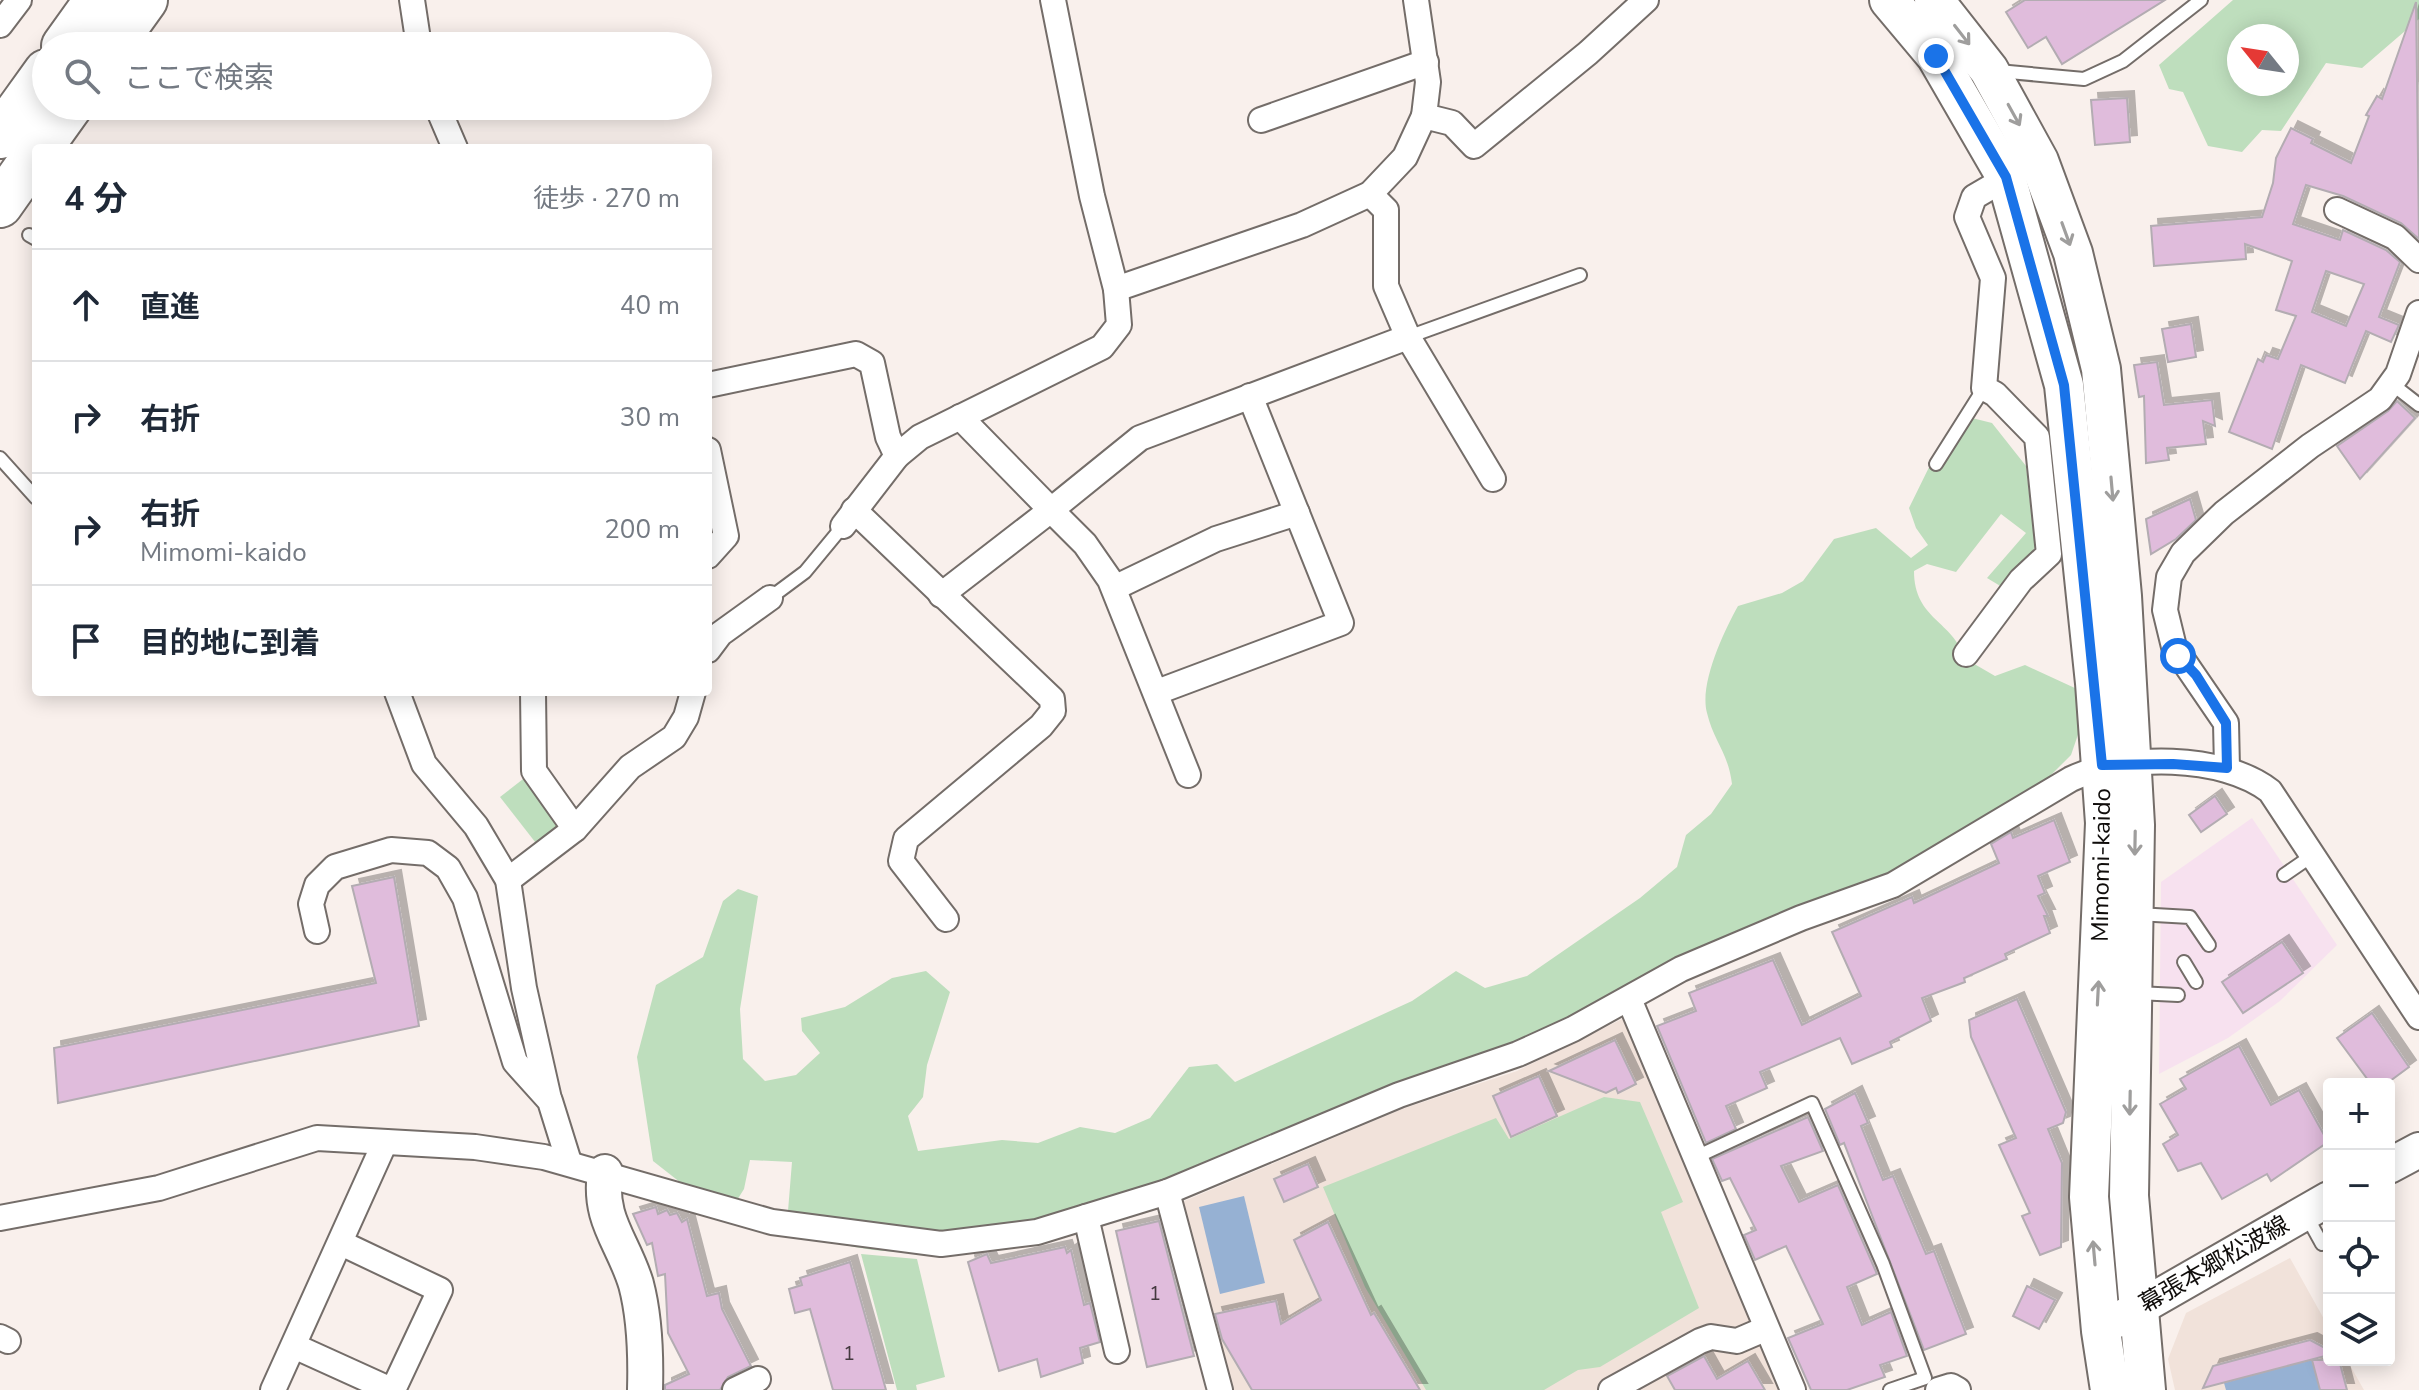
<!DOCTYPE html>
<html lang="ja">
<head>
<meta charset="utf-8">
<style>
  :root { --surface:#fff; --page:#f2f2f3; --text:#1f2937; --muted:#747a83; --line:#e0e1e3 }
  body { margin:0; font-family:"Nunito Sans","Noto Sans JP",sans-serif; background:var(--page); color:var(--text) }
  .controls { position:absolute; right:24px; bottom:24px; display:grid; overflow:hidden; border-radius:8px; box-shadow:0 4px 20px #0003 }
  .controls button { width:72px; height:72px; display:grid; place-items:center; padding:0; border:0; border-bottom:2px solid var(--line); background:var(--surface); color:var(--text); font:40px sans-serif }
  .compass { position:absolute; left:2227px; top:24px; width:72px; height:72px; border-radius:50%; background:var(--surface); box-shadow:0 4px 20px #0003; rotate:300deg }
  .stop { position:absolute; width:24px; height:24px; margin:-18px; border:6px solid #1a73e8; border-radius:50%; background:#fff }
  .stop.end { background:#1a73e8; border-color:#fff; box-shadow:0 2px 8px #0008 }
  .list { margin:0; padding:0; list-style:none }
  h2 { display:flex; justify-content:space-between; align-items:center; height:104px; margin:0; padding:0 32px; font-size:34px }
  h2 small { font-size:26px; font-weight:400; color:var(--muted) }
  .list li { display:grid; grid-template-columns:52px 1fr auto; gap:24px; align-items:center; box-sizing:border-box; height:112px; padding:0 32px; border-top:2px solid var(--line) }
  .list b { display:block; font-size:30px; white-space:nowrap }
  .list p { margin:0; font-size:26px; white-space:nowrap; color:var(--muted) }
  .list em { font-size:26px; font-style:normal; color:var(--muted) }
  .icon { flex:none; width:44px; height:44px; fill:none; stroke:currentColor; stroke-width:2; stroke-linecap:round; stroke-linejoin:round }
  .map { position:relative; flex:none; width:2419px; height:1390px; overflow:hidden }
  .search { position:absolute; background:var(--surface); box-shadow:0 4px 20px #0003; left:32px; top:32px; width:680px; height:88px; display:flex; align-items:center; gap:20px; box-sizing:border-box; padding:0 28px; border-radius:44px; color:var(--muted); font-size:30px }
  .panel { position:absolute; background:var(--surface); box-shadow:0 4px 20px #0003; left:32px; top:144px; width:680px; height:552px; border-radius:8px }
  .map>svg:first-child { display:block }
</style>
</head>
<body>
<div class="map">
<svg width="2419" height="1390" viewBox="0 0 2419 1390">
  <defs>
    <filter id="shadow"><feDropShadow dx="7" dy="-7" stdDeviation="0" flood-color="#0004"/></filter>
  </defs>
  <rect width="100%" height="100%" fill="#f9f0ec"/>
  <path fill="#f7e1ef" d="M2252,818L2337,945L2280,1001L2228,1038L2159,1074L2161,882Z"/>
  <g fill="#f1e2da">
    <path d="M1622,1019L1650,1073L1782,1390H1232L1216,1343L1182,1202L1402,1109L1517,1071Z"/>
    <path d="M2290,1258L2329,1328V1360H2347L2364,1390H2175L2168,1359L2186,1313Z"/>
  </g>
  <g fill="#bedebd" fill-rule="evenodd">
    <path d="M2233,0H2419V19L2362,68L2326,63L2281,131L2262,130L2242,152L2208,146L2183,92L2169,89L2159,65ZM2239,36H2287V84H2239Z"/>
    <path d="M1968,417L1992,423L2026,466L2035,547L2007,590L1987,578L2026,533L2001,514L1956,572L1927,564L1914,571C1914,620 1954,621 1964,658L1995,676L2025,665L2077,689L2082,723L2071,755L1992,834L1633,1002L982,1250C925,1253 825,1261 788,1211L792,1162L750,1160L744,1189L734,1205L704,1201L653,1161L637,1057L656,985L703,957L723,901L738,889L758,896L740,1009L743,1059L765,1081L796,1075L820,1053L802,1031L801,1018L845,1007L892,978L926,971L950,992L927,1065L923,1097L908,1116L918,1151L1002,1140L1038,1143L1080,1127L1115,1133L1150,1118L1189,1067L1217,1064L1235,1082L1412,1001L1456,971L1485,988L1527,976L1640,898L1677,867L1686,835L1711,814L1732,784C1728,752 1714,742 1707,713C1699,684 1724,631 1738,606L1782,593L1803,581L1834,539L1876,528L1911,558L1928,545L1916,528L1909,508L1937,451Z"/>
    <path d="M527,776L560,822L557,832L539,847L500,797Z"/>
    <path d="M1604,1097L1640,1102L1683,1202L1661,1212L1699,1308L1600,1367L1578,1370L1544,1390H1426L1365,1287L1323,1187L1496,1118L1509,1139Z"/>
    <path d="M861,1254L917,1259L945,1377L916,1385L917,1390H897Z"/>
  </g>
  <g fill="#96b1d3">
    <path d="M1244,1196L1265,1283L1220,1294L1199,1207Z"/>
    <path d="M2312,1359L2320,1390H2226L2224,1383Z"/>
  </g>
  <g fill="#e0bcdc" stroke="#b3acb2" stroke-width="2" fill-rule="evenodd" filter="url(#shadow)">
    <path d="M2025,0H2165L2062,64L2046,37L2028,48L2006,12Z"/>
    <path d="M2416,2L2419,239L2401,223L2343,196L2306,185L2293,224L2340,240L2343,230L2386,250L2400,262L2379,317L2399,325L2391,342L2366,331L2345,383L2301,365L2272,449L2229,432L2258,359L2263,362L2266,355L2278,359L2296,316L2276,310L2292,261L2245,244L2246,259L2154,266L2151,226L2262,217L2273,183L2276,158L2291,128L2313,139L2311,143L2351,163L2369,116L2366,115L2377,96L2382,99ZM2326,271L2364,284L2346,326L2312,312Z"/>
    <path d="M2127,98L2130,142L2095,145L2091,100Z"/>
    <path d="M2191,324L2196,357L2168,362L2162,329Z"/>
    <path d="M2157,362L2164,405L2212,400L2215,426L2203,421L2206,444L2167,448L2169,460L2146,463L2144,396L2139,397L2134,365Z"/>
    <path d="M2397,401L2415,418L2360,479L2337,446L2388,411Z"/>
    <path d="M2190,499L2196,520L2176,539L2151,554L2146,519Z"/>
    <path d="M2215,796L2227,814L2201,832L2189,815Z"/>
    <path d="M2054,820L2070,862L2038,876L2045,893L2038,896L2048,916H2044L2050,933L2005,954L2007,959L1964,978L1965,982L1922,998L1931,1021L1890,1042L1892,1047L1852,1064L1840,1038L1760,1072L1767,1088L1726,1106L1736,1129L1706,1143L1657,1026L1696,1011L1689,993L1773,960L1802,1025L1861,996L1832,932L1912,897L1914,903L1999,863L1991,844L2011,832L2013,838Z"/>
    <path d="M394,877L419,1026L58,1103L54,1048L376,983L352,886Z"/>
    <path d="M2282,942L2303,973L2243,1013L2222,982Z"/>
    <path d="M2017,999L2066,1112L2063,1123L2048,1129L2062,1163L2061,1247L2040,1255L2022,1216L2030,1213L1999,1145L2016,1138L1971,1037L1969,1020Z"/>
    <path d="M2372,1013L2409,1067L2386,1084H2371L2337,1038Z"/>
    <path d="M1615,1040L1636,1084L1618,1093L1616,1088L1606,1093L1549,1071Z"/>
    <path d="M2239,1046L2271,1105L2299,1090L2328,1142L2271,1181L2267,1174L2222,1199L2201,1163L2178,1171L2163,1144L2178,1135L2160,1104L2186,1089L2180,1079Z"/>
    <path d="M1539,1076L1557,1116L1511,1137L1493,1096Z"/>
    <path d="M1855,1093L1868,1123L1861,1126L1883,1180L1893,1176L1926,1254L1934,1251L1966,1334L1924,1350L1844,1143L1840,1145L1825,1109Z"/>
    <path d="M1808,1117L1823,1151L1781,1166L1799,1202L1838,1185L1877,1274L1847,1287L1862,1325L1891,1312L1907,1356L1880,1365L1885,1377L1847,1390H1811L1788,1338L1823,1324L1786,1246L1755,1260L1744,1235L1756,1230L1730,1178L1722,1181L1712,1159Z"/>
    <path d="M1308,1164L1318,1187L1284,1202L1274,1179Z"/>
    <path d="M656,1207L658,1214L667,1210L670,1215L677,1213L682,1222L687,1219L707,1296L719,1293L722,1309L751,1366L728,1377L720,1390H665V1385L689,1374L668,1333L665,1274L658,1276L652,1243L647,1245L633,1214Z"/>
    <path d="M1159,1221L1194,1356L1147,1367L1116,1231Z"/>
    <path d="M1328,1222L1371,1315L1374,1313L1420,1390H1252L1222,1339L1215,1314L1276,1301L1281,1324L1321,1300L1294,1240Z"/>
    <path d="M1065,1247L1067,1253L1071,1250L1084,1305L1090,1303L1100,1342L1080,1348L1083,1363L1041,1377L1037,1359L999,1371L968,1262L987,1254L991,1263Z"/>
    <path d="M850,1262L886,1390H833L810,1309L795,1313L789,1289L802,1285L800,1278Z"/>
    <path d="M2027,1286L2055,1300L2039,1329L2013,1316Z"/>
    <path d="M2310,1340L2329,1350V1355L2203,1388L2213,1366Z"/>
    <path d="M1704,1356L1717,1379L1748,1361L1765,1390H1675L1667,1376Z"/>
    <path d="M2312,1360H2339L2347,1390H2320Z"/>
  </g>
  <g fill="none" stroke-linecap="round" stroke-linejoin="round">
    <defs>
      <g id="lane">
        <path d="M1998,71L2084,79L2123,61L2201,0"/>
        <path d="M29,235L36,239"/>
        <path d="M1408,337L1580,275"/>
        <path d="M2392,384L2419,405"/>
        <path d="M0,458L36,498"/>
        <path d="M1936,464L1984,388"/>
        <path d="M770,598L805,572L843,526"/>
        <path d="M2284,875L2313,855"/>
        <path d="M2137,914L2190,917L2209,945"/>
        <path d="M2184,962L2196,982"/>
        <path d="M2137,993L2178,995"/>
        <path d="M1694,1158L1812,1103L1883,1264L1925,1378L1890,1390"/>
        <path d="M2306,1215L2322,1244"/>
      </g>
      <g id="street">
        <path d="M412,0L419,46"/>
        <path d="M1416,0L1428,82L1424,116L1452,123L1474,146L1588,53L1646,0"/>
        <path d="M0,25L19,0"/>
        <path d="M437,106L455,148"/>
        <path d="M1261,120L1426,62"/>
        <path d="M2337,210L2395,237L2419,260"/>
        <path d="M1116,289L1302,225L1370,194L1405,157L1424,116"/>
        <path d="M1408,337L1493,479"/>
        <path d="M708,385L856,354L872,363L888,437L897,456L920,437L1102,347L1119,325L1116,289L1092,196L1053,0"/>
        <path d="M708,450L726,536L708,556"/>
        <path d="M854,510L1052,699L1053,711L1041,726L906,839L901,861L946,919"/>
        <path d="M843,526L897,456"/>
        <path d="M1114,588L1216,539L1297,513"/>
        <path d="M941,595L1051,510L960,417"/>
        <path d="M708,650L720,634L770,598"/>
        <path d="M1966,654L2021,580L2049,554L2037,437L1995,394L1984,388L1993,278L1967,217L1974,197L2015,173"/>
        <path d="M397,692L424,764L476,826L508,880L524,988L549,1099"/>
        <path d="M533,692L534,771L575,829"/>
        <path d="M1157,692L1341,623L1250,396"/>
        <path d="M2227,768L2226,723L2174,647L2165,610L2169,577L2183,553L2224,513L2310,446L2380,399L2398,374L2419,313"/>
        <path d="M1188,775L1110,580L1085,544L1051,510L1140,438L1408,337L1386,286V210L1370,194"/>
        <path d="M508,880L575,829L630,767L674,737L686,717L693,692"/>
        <path d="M317,931L311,904L317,885L335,867L391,850L428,853L448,868L465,898L515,1062L550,1101L569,1162"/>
        <path d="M1629,999L1793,1390"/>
        <path d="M1167,1192L1220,1390"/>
        <path d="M1086,1217L1117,1351"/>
        <path d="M0,1218L159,1188L317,1138L475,1147L544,1157L772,1222L941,1244L1037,1232L1167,1192L1399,1095L1518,1054L1573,1029L1681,969L1801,918L1893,885L2071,779C2124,754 2222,754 2270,791L2419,1017"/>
        <path d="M341,1243L440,1290L393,1390"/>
        <path d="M0,1337L8,1341"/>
        <path d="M294,1346L391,1390"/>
        <path d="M273,1390L385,1142"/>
        <path d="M735,1390L758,1379"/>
        <path d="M1611,1390L1700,1341L1711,1337L1737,1341L1765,1329"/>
        <path d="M1938,1390L1951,1386L1958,1390"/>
      </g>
      <g id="secondary">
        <path d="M2389,1166L2419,1150"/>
        <path d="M605,1172C598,1220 623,1241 636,1284C645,1318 646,1355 645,1390"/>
        <path d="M2118,1320L2329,1199"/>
      </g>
      <g id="primary">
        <path d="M1889,0L1936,56L2006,177L2064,385L2095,683L2105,823L2089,1197L2101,1331L2110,1390"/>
        <path d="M1934,0L1989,70L2039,161L2073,253L2101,369L2122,596L2135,825L2129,1196L2146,1390"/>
      </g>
      <g id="highway">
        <path d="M64,46L97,0"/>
        <path d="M112,46L145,0"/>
        <path d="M0,136L46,72"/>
        <path d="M40,148L70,106"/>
        <path d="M0,205L36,154"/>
      </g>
    </defs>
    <use href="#lane" stroke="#746d69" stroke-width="16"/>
    <use href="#street" stroke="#746d69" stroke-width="28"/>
    <use href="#secondary" stroke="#746d69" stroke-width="38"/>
    <use href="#primary" stroke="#746d69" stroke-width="42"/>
    <use href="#highway" stroke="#746d69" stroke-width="48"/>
    <use href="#lane" stroke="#fff" stroke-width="12"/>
    <use href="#street" stroke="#fff" stroke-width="24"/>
    <use href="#secondary" stroke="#fff" stroke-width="34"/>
    <use href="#primary" stroke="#fff" stroke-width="38"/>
    <use href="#highway" stroke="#fff" stroke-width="44"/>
  </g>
  <defs><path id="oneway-shaft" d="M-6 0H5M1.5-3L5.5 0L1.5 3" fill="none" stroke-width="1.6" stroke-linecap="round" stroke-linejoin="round" transform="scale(2)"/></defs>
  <g stroke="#9f9e9d">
    <use href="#oneway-shaft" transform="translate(1962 35) rotate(52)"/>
    <use href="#oneway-shaft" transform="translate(2014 115) rotate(61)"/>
    <use href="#oneway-shaft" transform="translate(2066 234) rotate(70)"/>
    <use href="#oneway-shaft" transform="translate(2112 489) rotate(85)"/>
    <use href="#oneway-shaft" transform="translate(2135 843) rotate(91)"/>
    <use href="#oneway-shaft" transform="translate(2098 993) rotate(-87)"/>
    <use href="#oneway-shaft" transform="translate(2130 1103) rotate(91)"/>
    <use href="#oneway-shaft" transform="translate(2094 1253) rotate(-95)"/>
  </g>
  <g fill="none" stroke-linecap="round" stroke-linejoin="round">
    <path stroke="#1a73e8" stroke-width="10" d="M1936,56L2006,177L2064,385L2102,765L2173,764L2227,768L2226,723L2196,675L2178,656"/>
  </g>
  <g text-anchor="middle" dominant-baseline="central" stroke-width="7" stroke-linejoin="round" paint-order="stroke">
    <g font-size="20" fill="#44393f">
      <text x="1155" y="1293">1</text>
      <text x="849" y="1353">1</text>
    </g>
    <g font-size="24" fill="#100d0b" stroke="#fff">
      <text transform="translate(2101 865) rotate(-89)">Mimomi-kaido</text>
      <text transform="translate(2214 1264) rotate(-30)">幕張本郷松波線</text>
    </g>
  </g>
</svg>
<div class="controls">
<button>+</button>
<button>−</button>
<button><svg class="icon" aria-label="locate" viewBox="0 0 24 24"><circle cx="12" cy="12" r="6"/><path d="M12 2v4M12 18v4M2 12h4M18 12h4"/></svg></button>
<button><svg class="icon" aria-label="layers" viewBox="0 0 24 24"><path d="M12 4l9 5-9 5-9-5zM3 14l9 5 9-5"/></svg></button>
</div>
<svg class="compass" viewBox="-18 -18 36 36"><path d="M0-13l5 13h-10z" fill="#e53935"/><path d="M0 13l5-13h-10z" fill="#747a83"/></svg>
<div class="stop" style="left:2178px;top:656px"></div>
<div class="stop end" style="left:1936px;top:56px"></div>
<div class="search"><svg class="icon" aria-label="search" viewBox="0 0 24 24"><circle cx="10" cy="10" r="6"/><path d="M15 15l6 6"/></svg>ここで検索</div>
<section class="panel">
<h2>4 分<small>徒歩 · 270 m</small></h2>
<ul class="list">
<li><svg class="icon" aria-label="ahead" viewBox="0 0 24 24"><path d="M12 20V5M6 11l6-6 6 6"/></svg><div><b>直進</b></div><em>40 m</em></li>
<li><svg class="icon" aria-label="right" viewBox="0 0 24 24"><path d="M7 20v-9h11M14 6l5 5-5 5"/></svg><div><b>右折</b></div><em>30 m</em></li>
<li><svg class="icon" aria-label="right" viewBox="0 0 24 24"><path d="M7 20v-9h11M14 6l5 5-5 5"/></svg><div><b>右折</b><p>Mimomi-kaido</p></div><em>200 m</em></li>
<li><svg class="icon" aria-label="arrive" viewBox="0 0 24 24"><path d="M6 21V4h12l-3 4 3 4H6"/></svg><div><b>目的地に到着</b></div></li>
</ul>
</section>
</div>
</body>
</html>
